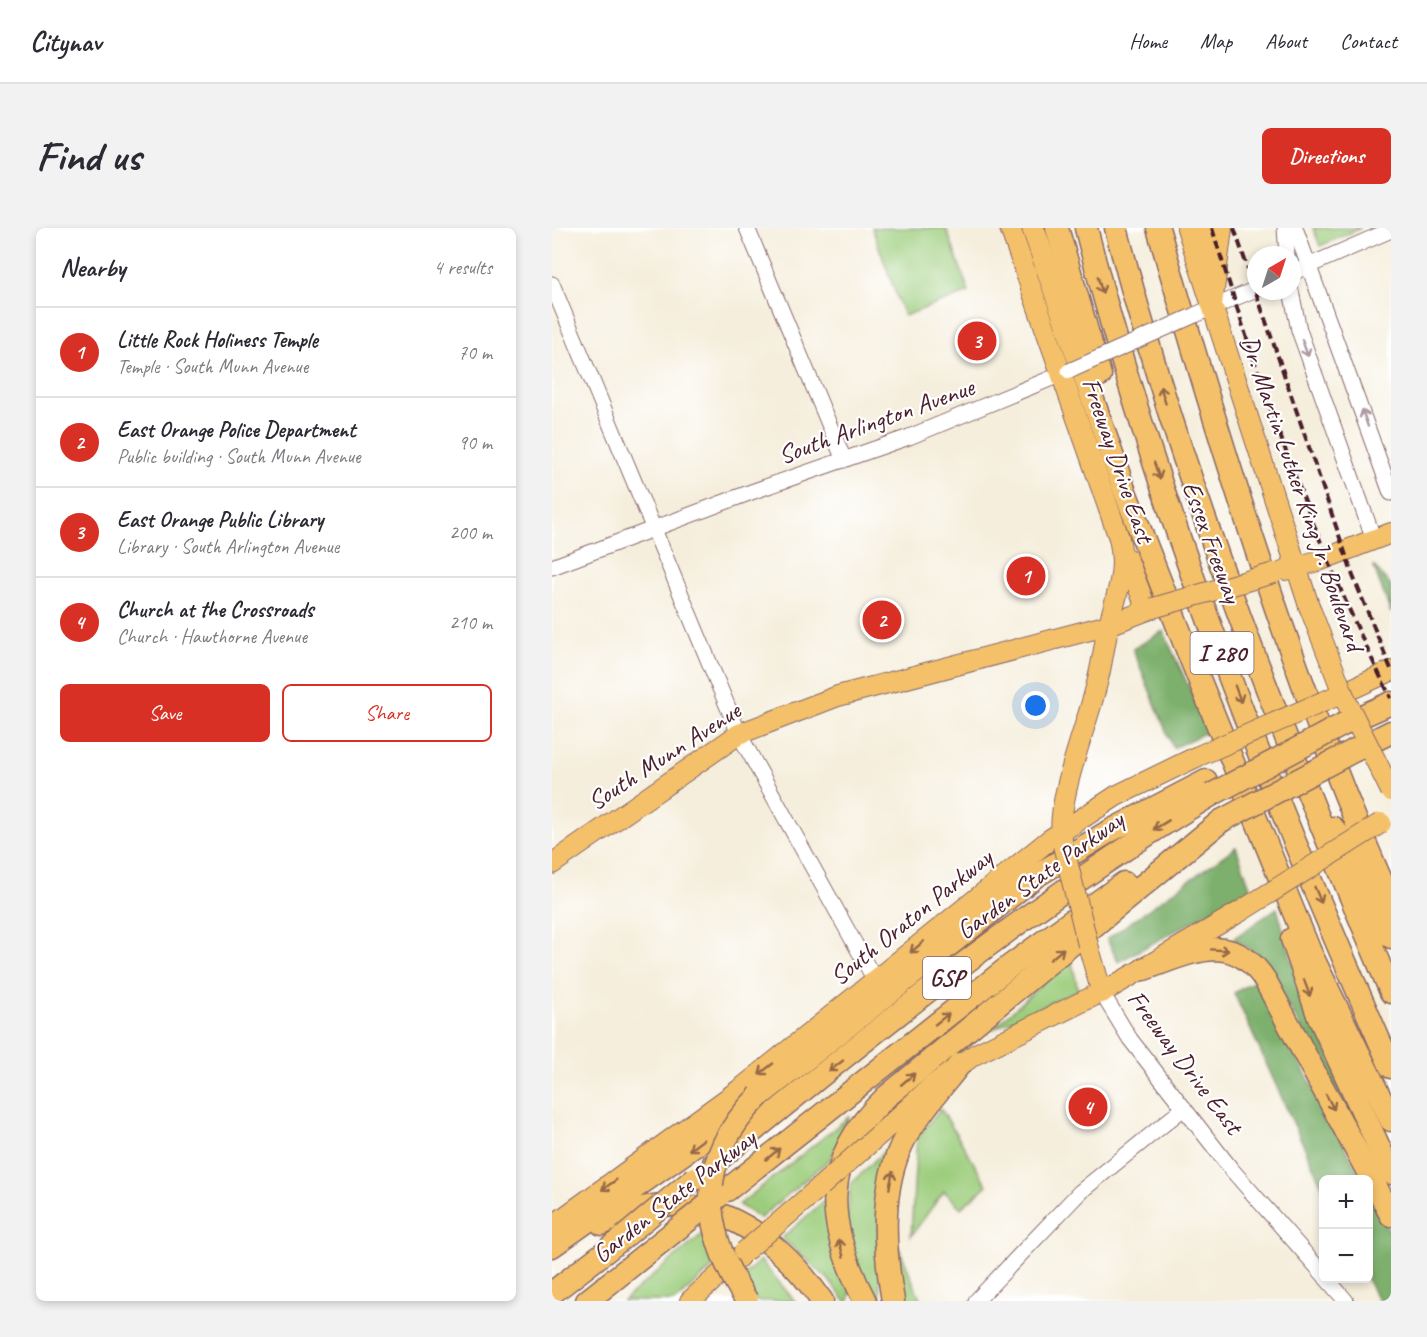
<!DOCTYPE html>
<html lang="en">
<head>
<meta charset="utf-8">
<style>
  :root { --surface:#fff; --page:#f2f2f3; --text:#2b2b33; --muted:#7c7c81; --line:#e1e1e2; --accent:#d93025 }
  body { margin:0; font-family:Caveat,sans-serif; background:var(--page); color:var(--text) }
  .controls { position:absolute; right:18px; bottom:18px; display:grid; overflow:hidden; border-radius:9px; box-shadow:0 3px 9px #0003 }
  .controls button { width:54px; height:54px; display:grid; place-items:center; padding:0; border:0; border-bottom:2px solid var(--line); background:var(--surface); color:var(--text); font:30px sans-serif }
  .compass { position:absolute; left:695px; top:18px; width:54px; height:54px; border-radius:50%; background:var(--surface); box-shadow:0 3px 9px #0003; rotate:39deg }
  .you { position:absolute; left:484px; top:478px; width:21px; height:21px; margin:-15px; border:4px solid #fff; border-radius:50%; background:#1a73e8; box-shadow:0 0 0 9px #1a73e833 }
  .badge { display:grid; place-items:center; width:39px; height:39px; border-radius:50%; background:var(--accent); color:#fff; font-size:20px; font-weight:700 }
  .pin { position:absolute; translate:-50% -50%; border:3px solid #fff; box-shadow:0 2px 6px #0006 }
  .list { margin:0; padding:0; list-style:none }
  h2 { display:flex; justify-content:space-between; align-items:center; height:78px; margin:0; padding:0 24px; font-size:26px }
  h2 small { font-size:20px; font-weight:400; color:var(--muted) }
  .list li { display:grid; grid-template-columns:39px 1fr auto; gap:18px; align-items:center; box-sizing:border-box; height:90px; padding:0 24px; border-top:2px solid var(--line) }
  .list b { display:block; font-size:22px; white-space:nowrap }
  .list p { margin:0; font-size:20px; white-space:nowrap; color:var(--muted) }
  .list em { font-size:20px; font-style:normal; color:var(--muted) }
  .actions { display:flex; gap:12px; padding:18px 24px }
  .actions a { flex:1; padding:14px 0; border:2px solid var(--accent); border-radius:9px; text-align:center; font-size:21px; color:var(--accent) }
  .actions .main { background:var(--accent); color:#fff }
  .map { position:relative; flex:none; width:839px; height:1073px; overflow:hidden; border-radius:9px }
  header { display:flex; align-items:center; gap:36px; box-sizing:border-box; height:84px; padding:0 30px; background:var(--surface); border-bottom:2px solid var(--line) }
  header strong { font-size:28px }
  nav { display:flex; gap:33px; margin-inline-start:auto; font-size:21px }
  .intro { display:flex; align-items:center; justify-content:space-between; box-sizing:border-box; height:144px; padding:0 36px }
  h1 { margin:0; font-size:42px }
  .button { padding:15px 27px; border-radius:9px; background:var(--accent); color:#fff; font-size:21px; font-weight:700 }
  main { display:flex; gap:36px; padding:0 36px }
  aside { flex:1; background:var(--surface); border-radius:9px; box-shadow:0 3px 9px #0003 }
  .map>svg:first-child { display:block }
</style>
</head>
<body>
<header>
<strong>Citynav</strong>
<nav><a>Home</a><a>Map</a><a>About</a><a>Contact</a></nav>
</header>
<div class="intro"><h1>Find us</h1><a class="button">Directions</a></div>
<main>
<aside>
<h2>Nearby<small>4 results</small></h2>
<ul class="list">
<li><span class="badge">1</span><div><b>Little Rock Holiness Temple</b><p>Temple · South Munn Avenue</p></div><em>70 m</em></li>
<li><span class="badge">2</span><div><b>East Orange Police Department</b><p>Public building · South Munn Avenue</p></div><em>90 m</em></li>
<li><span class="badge">3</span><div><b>East Orange Public Library</b><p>Library · South Arlington Avenue</p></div><em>200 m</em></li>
<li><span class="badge">4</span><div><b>Church at the Crossroads</b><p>Church · Hawthorne Avenue</p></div><em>210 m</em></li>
</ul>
<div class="actions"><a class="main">Save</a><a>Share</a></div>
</aside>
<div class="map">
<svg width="839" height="1073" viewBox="0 0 839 1073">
  <rect width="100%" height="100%" fill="#fff"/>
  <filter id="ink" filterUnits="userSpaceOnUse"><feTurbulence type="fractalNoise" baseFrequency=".0167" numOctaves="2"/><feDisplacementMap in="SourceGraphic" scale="12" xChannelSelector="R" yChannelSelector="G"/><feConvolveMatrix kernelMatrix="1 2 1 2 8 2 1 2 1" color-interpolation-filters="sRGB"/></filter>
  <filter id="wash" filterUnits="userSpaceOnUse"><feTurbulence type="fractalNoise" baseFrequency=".008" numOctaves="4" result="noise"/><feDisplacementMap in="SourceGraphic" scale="24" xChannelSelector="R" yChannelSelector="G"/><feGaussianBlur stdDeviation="1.35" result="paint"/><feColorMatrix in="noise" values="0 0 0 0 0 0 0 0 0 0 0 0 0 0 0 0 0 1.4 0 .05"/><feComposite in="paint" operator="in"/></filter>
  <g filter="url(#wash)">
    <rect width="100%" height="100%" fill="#f5eedc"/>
    <g fill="#9ccd7c" stroke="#737654" stroke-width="1.5">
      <path d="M320,0H394L417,64L352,88Z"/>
      <path d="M761,0H809L768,18Z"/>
      <path d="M519,729L526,762L441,801Z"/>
      <path d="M389,881L435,957L409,980L392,963L359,1008L365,909Z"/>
      <path d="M298,888L279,930L208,990L187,977Z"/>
      <path d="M338,917L326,962L328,1073H325L304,1036L294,994L299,956Z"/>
      <path d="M278,968L299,1059L297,1073H293L276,1051L230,1010Z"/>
      <path d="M154,1003L165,1036L123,1073H71Z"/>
      <path d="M343,1010L369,1073H351Z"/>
      <path d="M208,1032L243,1073H204L189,1050Z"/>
    </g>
    <g fill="#7db06c" stroke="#64684c" stroke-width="1.5">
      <path d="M821,337L839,358V385Z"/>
      <path d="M611,403L657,503L621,520L581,421Z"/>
      <path d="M684,619L699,662L566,734L555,711Z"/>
      <path d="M725,680L740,733L807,903L709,729L681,711Z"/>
      <path d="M704,752L810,951L772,952L771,960L682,765Z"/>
      <path d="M817,964L839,1007V1073H827L815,1051Z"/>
    </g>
  </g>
  <g filter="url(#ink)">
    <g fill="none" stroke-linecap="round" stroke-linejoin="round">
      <defs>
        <g id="minor">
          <path d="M195,0L292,232"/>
          <path d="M733,0L735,27"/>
          <path d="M743,0L839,265"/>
          <path d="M740,45L839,2"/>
          <path d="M0,56L187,506L324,754"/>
          <path d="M739,63L747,102L822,312"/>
          <path d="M643,87L704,61"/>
          <path d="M0,339L202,263L357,209L517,143"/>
          <path d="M550,765L578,811L680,942L772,1047"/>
          <path d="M774,1050L794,1073"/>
          <path d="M424,1073L528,964L632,880"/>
        </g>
        <g id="major">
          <path d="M458,0L567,310C575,342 565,365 557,396C552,417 550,438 544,459C534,501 504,571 510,612"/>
          <path d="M635,0L757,378"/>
          <path d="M647,30L651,0"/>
          <path d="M660,77L670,0"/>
          <path d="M575,330L595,382"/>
          <path d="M733,342L769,332L839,305"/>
          <path d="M782,469L839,443"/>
          <path d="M0,636L187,506L286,468L557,397L601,380"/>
          <path d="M536,717L550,765"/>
          <path d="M329,905L380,858L422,827L558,760L689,683"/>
          <path d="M224,997L269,958"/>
          <path d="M0,998L191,859L497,612L564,568L644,529"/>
          <path d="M138,1073L187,1029"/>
        </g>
        <g id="highway">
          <path d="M481,0L572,261L630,409L758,724L839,892"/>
          <path d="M505,0L548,147"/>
          <path d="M534,0C607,288 719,568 839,839"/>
          <path d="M564,0C632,263 733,515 839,764"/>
          <path d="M606,0C672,229 742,457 839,675"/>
          <path d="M792,496L839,475"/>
          <path d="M803,522L839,504"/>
          <path d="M781,600L799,622L839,709"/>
          <path d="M740,711L766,787L839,945"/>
          <path d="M592,741C639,725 680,701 713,752L839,987"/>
          <path d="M162,935C321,804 482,673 659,567"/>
          <path d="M175,962L458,738L572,655"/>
          <path d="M50,996C136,947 221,1000 270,1073"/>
          <path d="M0,1018L162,904L484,648L556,604L654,553"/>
          <path d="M0,1065L72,1009"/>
          <path d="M35,1073L119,1006"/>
          <path d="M313,1073C274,997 266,933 334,869L669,593"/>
          <path d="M341,1073C332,1021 327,959 353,910C368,884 389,860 408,836"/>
        </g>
      </defs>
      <use href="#minor" stroke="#866769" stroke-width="17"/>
      <use href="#major" stroke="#866769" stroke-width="22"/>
      <use href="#highway" stroke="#866769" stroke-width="25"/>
      <use href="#minor" stroke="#fff" stroke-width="15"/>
      <use href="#major" stroke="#f4c16a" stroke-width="20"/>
      <use href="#highway" stroke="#f4c16a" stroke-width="22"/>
      <g stroke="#4a1f2b" stroke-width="4" stroke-dasharray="9 4.5" stroke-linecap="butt">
        <path d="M660,0C709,160 764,321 839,470"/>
        <path d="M682,0L801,348L839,441"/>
      </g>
      <defs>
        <path id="minor-bridge" d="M517,143L643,87"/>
        <g id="major-bridge">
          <path d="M757,378L794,473L839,563"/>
          <path d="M601,380L722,345"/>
          <path d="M644,529L782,469"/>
          <path d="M511,617L536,717"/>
          <path d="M689,683L829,595"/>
          <path d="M269,958L329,905"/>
          <path d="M192,1024L224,997"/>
        </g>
        <g id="highway-bridge">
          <path d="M659,567L792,496"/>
          <path d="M669,593L803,522"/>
          <path d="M119,1006L167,968"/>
          <path d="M72,1009L143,950"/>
          <path d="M195,1073C148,1000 142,933 207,868"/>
        </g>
      </defs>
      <use href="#minor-bridge" stroke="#866769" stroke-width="17" stroke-linecap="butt"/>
      <use href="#major-bridge" stroke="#866769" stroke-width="22" stroke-linecap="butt"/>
      <use href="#highway-bridge" stroke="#866769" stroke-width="25" stroke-linecap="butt"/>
      <use href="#minor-bridge" stroke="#fff" stroke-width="15"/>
      <use href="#major-bridge" stroke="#f4c16a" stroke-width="20"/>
      <use href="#highway-bridge" stroke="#f4c16a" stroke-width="22"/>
    </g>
    <defs><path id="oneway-shaft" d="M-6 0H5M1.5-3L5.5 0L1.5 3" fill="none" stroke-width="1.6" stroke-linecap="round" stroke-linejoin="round" transform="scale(1.5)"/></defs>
    <g stroke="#966847">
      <use href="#oneway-shaft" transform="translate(548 57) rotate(75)"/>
      <use href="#oneway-shaft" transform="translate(611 167) rotate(-107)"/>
      <use href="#oneway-shaft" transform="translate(605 243) rotate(71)"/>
      <use href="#oneway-shaft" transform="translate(686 466) rotate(69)"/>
      <use href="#oneway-shaft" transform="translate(609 597) rotate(149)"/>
      <use href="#oneway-shaft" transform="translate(766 667) rotate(67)"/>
      <use href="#oneway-shaft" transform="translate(365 719) rotate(140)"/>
      <use href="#oneway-shaft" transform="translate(668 722) rotate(4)"/>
      <use href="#oneway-shaft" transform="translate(505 726) rotate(-39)"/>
      <use href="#oneway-shaft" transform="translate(755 760) rotate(70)"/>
      <use href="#oneway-shaft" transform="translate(390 791) rotate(-38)"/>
      <use href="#oneway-shaft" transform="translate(284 838) rotate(142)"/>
      <use href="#oneway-shaft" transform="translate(214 841) rotate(142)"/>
      <use href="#oneway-shaft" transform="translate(356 851) rotate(-40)"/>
      <use href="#oneway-shaft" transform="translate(778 874) rotate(62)"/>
      <use href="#oneway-shaft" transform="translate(144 917) rotate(143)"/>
      <use href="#oneway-shaft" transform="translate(221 926) rotate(-39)"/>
      <use href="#oneway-shaft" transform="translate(339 952) rotate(-79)"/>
      <use href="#oneway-shaft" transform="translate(57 957) rotate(145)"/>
      <use href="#oneway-shaft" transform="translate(289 1020) rotate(-106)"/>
    </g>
    <g stroke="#ae9aa0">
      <use href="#oneway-shaft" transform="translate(753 120) rotate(70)"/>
      <use href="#oneway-shaft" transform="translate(813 190) rotate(-109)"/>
    </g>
  </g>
  <g text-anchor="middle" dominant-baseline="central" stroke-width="4.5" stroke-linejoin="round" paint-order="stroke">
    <g fill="#fff" stroke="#80626b" stroke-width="1.5">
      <rect x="638.5" y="404" width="63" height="42" rx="4.5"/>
      <rect x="371" y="729" width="48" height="42" rx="4.5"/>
    </g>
    <g font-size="24" font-weight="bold" fill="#4a1f2b">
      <text x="670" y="425">I 280</text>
      <text x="395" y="750">GSP</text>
    </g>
    <g font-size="26" fill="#4a1f2b" stroke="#fff">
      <text transform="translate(324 193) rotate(-20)">South Arlington Avenue</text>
      <text transform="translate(566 232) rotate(71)">Freeway Drive East</text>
      <text transform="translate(750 265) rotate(71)">Dr. Martin Luther King Jr. Boulevard</text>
      <text transform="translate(660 314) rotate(70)">Essex Freeway</text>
      <text transform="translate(112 528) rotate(-33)">South Munn Avenue</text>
      <text transform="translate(488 647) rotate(-36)">Garden State Parkway</text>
      <text transform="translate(359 689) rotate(-39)">South Oraton Parkway</text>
      <text transform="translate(633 834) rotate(53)">Freeway Drive East</text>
      <text transform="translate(122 968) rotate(-38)">Garden State Parkway</text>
    </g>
  </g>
</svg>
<div class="controls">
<button>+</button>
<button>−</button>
</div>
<svg class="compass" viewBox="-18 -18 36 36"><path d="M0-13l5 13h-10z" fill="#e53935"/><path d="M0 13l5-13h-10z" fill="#7c7c81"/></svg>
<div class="you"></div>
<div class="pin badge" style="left:474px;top:348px">1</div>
<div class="pin badge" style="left:330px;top:392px">2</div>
<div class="pin badge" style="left:425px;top:113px">3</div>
<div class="pin badge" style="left:536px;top:879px">4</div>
</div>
</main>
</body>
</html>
